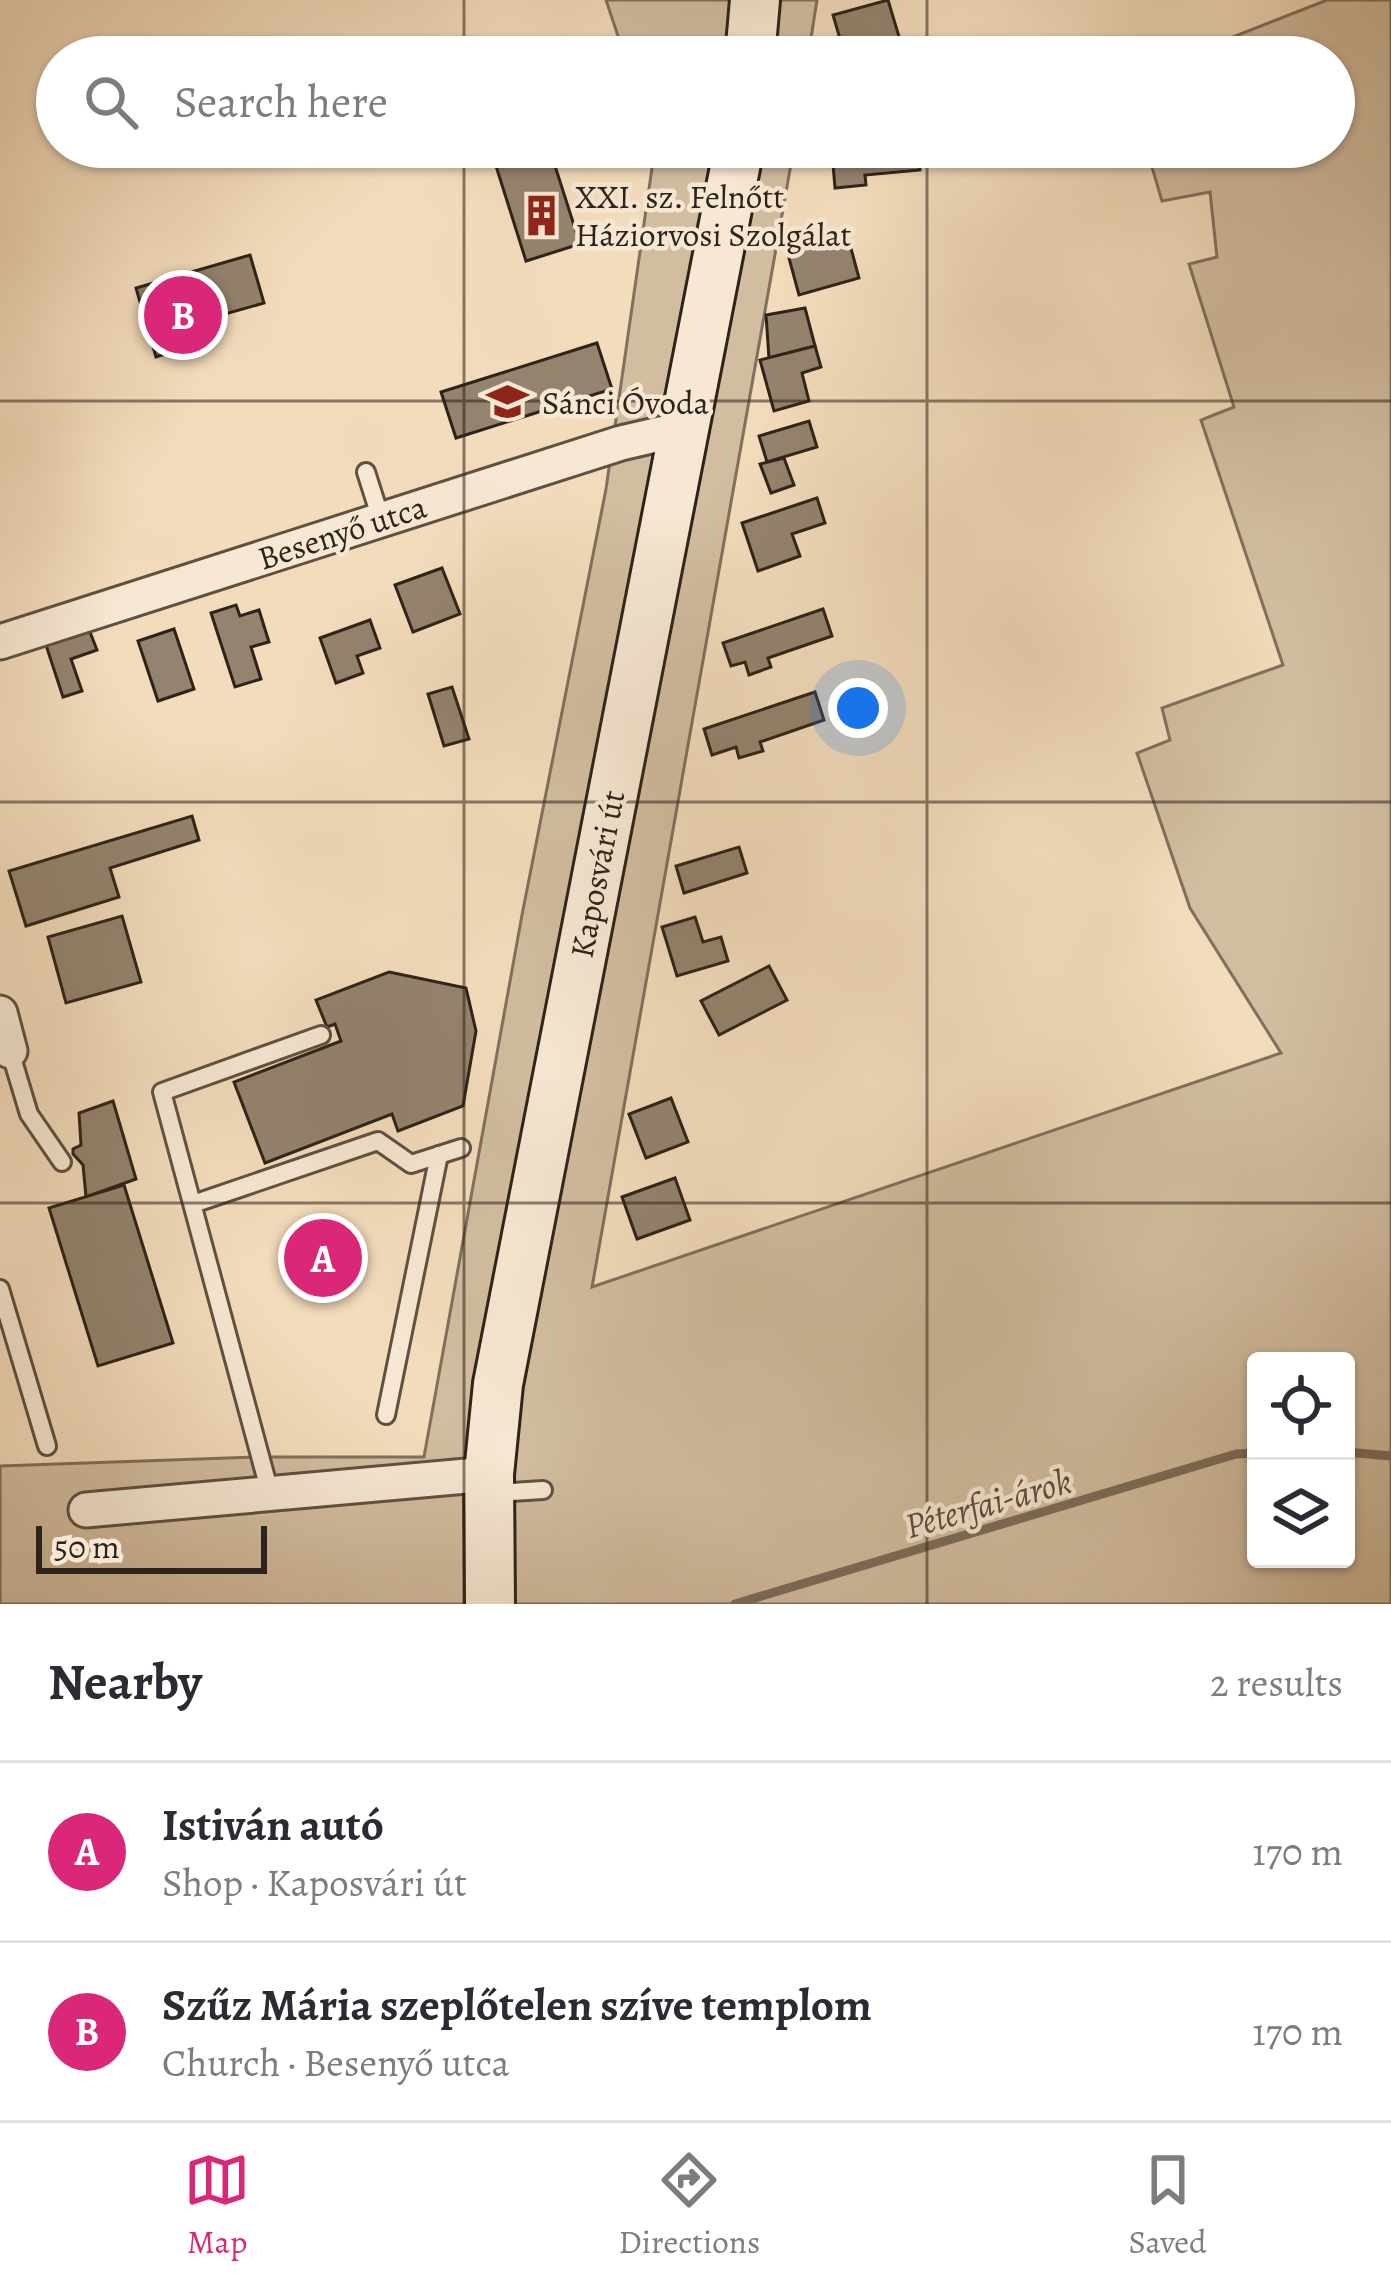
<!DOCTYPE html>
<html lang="en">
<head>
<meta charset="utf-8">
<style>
  :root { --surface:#fff; --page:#f2f2f3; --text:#2b2b33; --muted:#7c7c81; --line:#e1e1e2; --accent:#db2777 }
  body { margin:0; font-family:Alegreya,serif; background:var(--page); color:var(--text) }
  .controls { position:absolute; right:36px; bottom:36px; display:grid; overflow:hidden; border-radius:12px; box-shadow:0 3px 9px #0004 }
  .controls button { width:108px; height:108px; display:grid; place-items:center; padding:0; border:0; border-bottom:3px solid var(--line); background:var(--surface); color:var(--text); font:60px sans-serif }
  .scale { position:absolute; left:36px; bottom:30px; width:231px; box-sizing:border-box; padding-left:12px; border:6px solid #2e231a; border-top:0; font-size:33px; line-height:42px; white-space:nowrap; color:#2e231a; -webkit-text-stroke:9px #f7e8d3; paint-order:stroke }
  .you { position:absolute; left:858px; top:708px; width:42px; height:42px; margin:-30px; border:9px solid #fff; border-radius:50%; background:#1a73e8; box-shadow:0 0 0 18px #1a73e833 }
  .badge { display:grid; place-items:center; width:78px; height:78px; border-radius:50%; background:var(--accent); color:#fff; font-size:39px; font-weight:700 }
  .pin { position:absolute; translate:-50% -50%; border:6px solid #fff; box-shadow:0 3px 12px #0006 }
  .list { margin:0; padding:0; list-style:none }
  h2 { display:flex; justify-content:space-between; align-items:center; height:156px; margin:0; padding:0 48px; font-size:51px }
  h2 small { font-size:39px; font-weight:400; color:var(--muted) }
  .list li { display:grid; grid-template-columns:78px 1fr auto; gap:36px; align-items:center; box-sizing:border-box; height:180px; padding:0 48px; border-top:3px solid var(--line) }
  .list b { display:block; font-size:45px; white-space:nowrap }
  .list p { margin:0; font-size:39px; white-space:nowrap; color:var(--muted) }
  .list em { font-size:39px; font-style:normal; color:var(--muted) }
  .icon { flex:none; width:66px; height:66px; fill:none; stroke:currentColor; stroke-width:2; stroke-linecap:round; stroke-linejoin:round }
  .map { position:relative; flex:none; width:1391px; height:1604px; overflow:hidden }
  .search { position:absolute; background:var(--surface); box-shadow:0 3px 9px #0004; left:36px; right:36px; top:36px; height:132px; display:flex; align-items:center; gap:30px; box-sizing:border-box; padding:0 42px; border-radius:66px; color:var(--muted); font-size:45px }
  .sheet { height:516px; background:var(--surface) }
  nav { display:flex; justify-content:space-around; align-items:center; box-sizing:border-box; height:168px; border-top:3px solid var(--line); background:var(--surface); font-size:33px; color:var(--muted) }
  nav a { display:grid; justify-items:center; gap:6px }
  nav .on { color:var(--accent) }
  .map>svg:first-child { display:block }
</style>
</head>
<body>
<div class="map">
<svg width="1391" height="1604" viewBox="0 0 1391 1604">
  <rect width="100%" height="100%" fill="#f3dcbc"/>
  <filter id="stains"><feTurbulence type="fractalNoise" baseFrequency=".00167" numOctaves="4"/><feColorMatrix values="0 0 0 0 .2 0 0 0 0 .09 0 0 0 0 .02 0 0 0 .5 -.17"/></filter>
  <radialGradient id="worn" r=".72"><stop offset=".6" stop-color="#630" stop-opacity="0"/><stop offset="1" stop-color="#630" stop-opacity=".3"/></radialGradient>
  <g fill="#d2bda0" stroke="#80705d" stroke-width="3" fill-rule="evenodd">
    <path d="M606,0H817L808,57H625Z"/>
    <path d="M1327,0H1391V1604H0V1466L259,1457H424L522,915L606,489L655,147H794L592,1287L1281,1053L1190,908L1137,753L1170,740L1162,708L1283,665L1201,420L1234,407L1189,264L1217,257L1210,192L1162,201L1146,147H1334V57H1182ZM1256,1361H1346V1559H1256Z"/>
  </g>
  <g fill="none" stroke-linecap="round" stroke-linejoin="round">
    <g stroke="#7c6c5a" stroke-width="9">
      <path d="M1346,1452L1391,1456"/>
      <path d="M735,1604L1236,1454L1256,1453"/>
    </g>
  </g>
  <g fill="#94836e" stroke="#2e231a" stroke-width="3">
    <path d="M888,0L900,40L845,56L833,15Z"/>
    <path d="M490,147H549L580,244L526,261Z"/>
    <path d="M884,147H918L920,170L865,175L866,185L835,188L832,152Z"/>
    <path d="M846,230L859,278L799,295L786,247Z"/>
    <path d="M250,255L264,303L179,327L186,348L156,357L136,288Z"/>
    <path d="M805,308L815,346L769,358L766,315Z"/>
    <path d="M597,343L612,389L456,438L441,392Z"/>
    <path d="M815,346L821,367L802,373L809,401L774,411L760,360Z"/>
    <path d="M809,421L817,447L767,462L759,436Z"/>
    <path d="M784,458L794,485L771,493L760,464Z"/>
    <path d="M817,498L825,523L792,534L800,556L758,571L742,523Z"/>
    <path d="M442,568L460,614L413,632L395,585Z"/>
    <path d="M236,605L240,616L259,610L269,642L251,647L261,679L235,687L211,613Z"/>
    <path d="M823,609L832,636L768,658L771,667L749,675L745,662L731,666L723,643Z"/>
    <path d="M370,620L380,648L357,656L363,673L336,683L320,638Z"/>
    <path d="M88,627L97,650L71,659L82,691L63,697L45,642Z"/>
    <path d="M174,629L194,689L158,701L138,641Z"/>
    <path d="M452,687L469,739L444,746L428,694Z"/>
    <path d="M815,692L824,720L760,742L763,751L739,758L736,747L712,755L704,729Z"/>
    <path d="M192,816L199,840L110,868L119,897L26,926L9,871Z"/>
    <path d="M739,847L747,873L684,893L676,866Z"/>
    <path d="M122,916L141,982L66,1003L48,937Z"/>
    <path d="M695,917L703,942L721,937L728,961L677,976L662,927Z"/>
    <path d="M769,966L787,1000L719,1035L701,1001Z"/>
    <path d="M389,972L466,988L476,1031L463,1106L398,1131L392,1114L265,1163L234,1082L341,1041L335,1024L327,1027L316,1000Z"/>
    <path d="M671,1098L688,1142L646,1158L629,1114Z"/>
    <path d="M113,1101L136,1179L86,1197L83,1165L73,1154V1149L81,1145L79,1113Z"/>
    <path d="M675,1178L690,1220L637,1239L622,1197Z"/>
    <path d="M124,1185L173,1343L98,1366L49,1208Z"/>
  </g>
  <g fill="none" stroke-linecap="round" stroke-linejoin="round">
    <defs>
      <g id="lane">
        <path d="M366,472L381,519"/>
        <path d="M10,1051L29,1114L62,1162"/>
        <path d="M193,1204L378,1141L411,1164L461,1148"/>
        <path d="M0,1289L47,1446"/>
        <path d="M386,1415L439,1155"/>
        <path d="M270,1493L162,1092L321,1035"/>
        <path d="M496,1493L543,1490"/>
      </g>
      <g id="street">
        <path d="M0,642L621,443L686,428"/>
        <path d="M0,1013L10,1051"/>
        <path d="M86,1510L489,1474"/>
      </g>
      <g id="secondary">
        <path d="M750,57L755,0"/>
        <path d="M490,1604L489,1474L498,1384L739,147"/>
      </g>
    </defs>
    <use href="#lane" stroke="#5f5142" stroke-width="22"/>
    <use href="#street" stroke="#5f5142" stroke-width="39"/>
    <use href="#secondary" stroke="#2e231a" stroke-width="54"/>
    <use href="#lane" stroke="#f7e8d3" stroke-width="16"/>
    <use href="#street" stroke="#f7e8d3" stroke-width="33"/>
    <use href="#secondary" stroke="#f7e8d3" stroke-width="48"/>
  </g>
  <path fill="none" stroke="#2e231a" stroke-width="3" stroke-opacity="0.55" d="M464,0V57M927,0V57M464,147V1604M927,147V1604M0,401H1391M0,802H1391M0,1203H1391"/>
  <defs>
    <symbol id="building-bare" viewBox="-9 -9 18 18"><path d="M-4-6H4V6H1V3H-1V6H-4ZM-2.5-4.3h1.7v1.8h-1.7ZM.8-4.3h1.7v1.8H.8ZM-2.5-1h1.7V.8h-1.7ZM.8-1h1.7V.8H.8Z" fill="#8f2418" stroke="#f7e8d3" stroke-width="2.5" paint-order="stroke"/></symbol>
    <symbol id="school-bare" viewBox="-9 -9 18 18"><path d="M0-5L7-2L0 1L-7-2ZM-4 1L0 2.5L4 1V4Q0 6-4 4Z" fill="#8f2418" stroke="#f7e8d3" stroke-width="2.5" paint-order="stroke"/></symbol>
  </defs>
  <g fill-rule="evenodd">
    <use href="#building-bare" x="512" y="186" width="59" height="59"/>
    <use href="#school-bare" x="478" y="372" width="59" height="59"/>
  </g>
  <g text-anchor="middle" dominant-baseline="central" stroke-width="9" stroke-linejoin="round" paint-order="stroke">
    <g font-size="33" fill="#2e231a" stroke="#f7e8d3" text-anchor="start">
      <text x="575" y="196">XXI. sz. Felnőtt<tspan x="575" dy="38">Háziorvosi Szolgálat</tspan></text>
      <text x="542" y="402">Sánci Óvoda</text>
    </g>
    <g font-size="33" fill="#2e231a" stroke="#f7e8d3">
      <text transform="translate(342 532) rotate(-18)">Besenyő utca</text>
      <text transform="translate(597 874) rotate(-79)">Kaposvári út</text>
    </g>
    <g font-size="36" font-style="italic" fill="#5c4e3f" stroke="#f7e8d3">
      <text transform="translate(988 1503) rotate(-16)">Péterfai-árok</text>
    </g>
  </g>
  <rect width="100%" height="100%" filter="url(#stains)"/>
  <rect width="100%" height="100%" fill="url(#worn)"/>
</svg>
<div class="controls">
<button><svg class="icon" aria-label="locate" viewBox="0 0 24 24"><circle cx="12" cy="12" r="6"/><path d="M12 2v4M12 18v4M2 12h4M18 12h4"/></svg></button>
<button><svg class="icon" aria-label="layers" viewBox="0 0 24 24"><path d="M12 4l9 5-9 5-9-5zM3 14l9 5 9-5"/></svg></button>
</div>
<div class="scale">50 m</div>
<div class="you"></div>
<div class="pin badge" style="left:323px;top:1258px">A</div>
<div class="pin badge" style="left:183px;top:315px">B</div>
<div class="search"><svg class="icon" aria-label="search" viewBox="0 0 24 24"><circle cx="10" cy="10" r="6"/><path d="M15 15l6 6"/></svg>Search here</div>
</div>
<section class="sheet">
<h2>Nearby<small>2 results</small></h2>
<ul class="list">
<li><span class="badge">A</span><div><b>Istiván autó</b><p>Shop · Kaposvári út</p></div><em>170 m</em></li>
<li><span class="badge">B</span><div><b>Szűz Mária szeplőtelen szíve templom</b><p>Church · Besenyő utca</p></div><em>170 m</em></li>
</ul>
</section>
<nav>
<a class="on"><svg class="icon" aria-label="map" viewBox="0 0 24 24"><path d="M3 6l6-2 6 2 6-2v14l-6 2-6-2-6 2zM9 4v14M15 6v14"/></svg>Map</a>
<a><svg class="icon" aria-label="directions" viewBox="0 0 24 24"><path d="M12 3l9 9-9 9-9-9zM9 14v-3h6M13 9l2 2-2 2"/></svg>Directions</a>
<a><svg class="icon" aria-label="saved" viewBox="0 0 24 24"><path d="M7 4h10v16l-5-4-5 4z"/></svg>Saved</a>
</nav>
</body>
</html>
